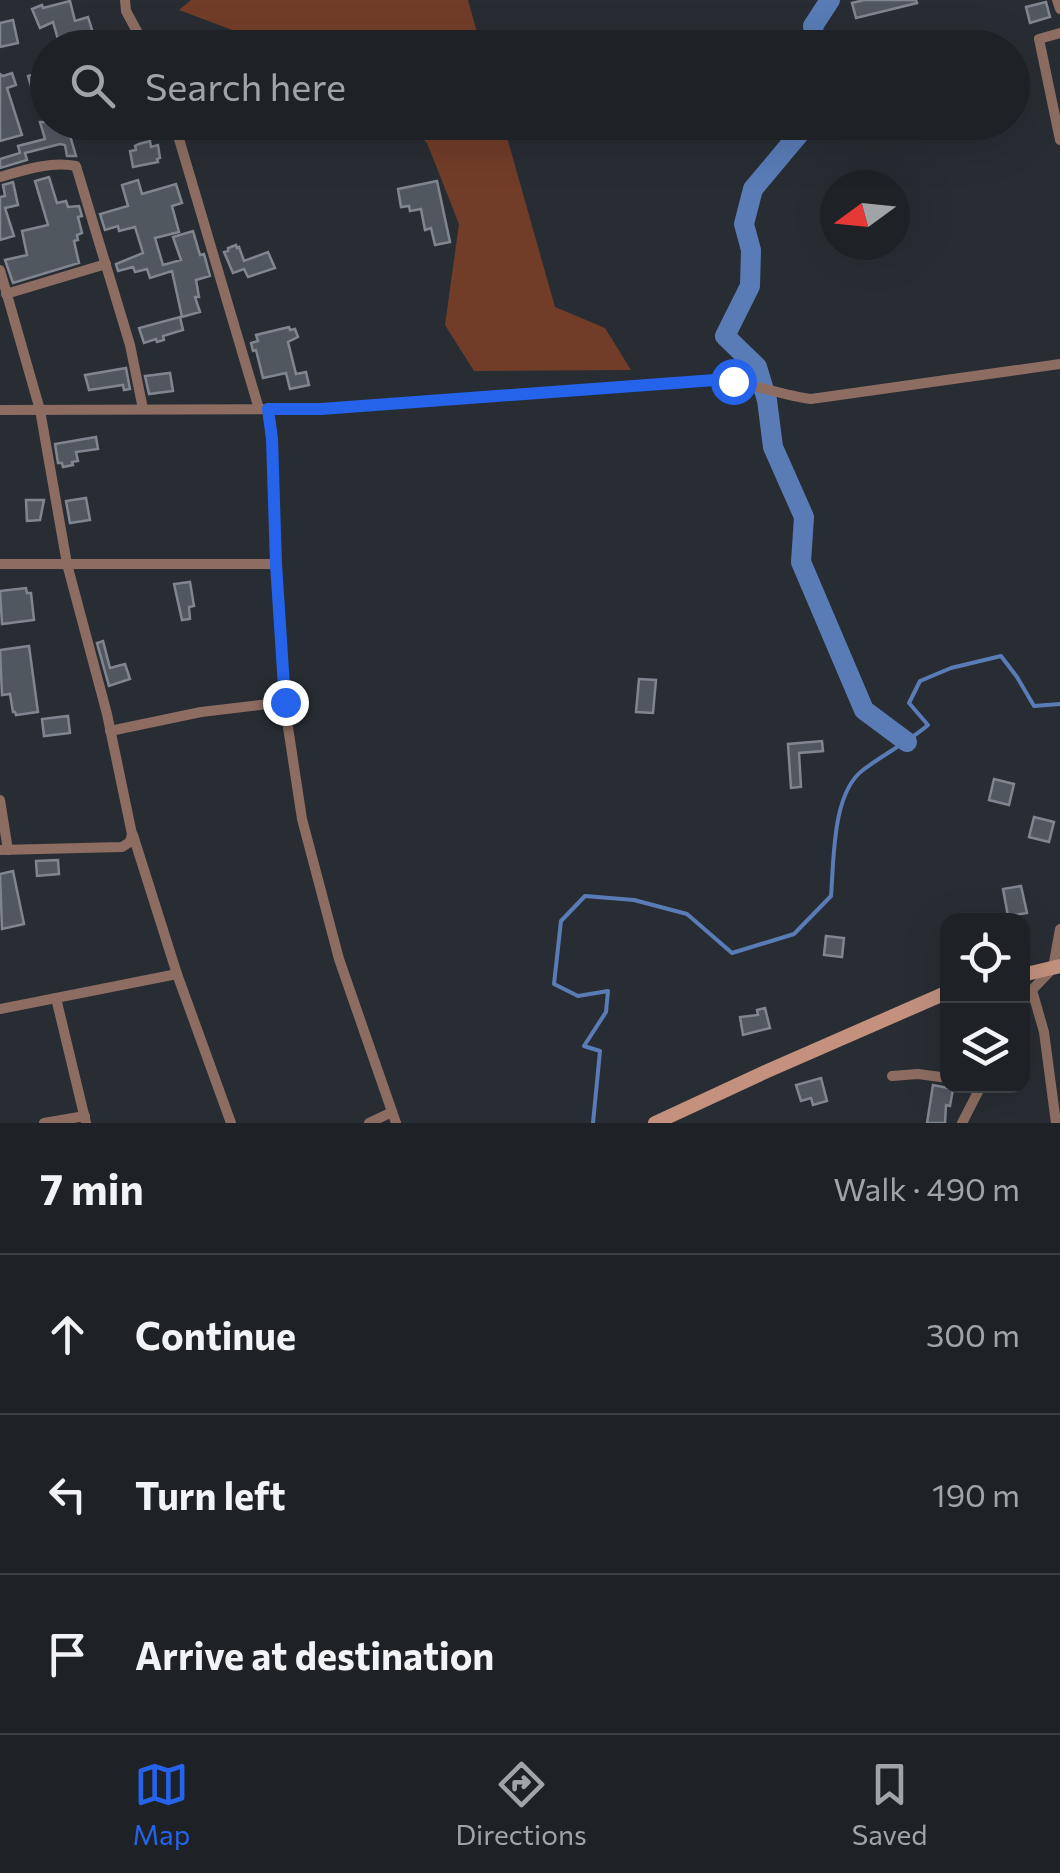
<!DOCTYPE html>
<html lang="en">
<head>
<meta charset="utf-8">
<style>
  :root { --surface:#1e2227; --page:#2b2f33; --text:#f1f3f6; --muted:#a1a4a7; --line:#3c3f44; --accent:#2563eb }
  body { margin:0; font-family:Commissioner,sans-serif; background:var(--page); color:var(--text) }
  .controls { position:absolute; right:30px; bottom:30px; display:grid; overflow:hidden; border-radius:20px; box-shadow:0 10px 40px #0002 }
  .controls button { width:90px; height:90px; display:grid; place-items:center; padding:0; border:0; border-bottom:2px solid var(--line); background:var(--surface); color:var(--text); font:50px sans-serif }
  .compass { position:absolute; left:820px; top:170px; width:90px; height:90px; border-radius:50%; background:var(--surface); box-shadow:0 10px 40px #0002; rotate:255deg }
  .stop { position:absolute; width:30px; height:30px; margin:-22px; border:8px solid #2563eb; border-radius:50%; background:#fff }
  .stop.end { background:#2563eb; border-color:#fff; box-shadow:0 2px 10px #0008 }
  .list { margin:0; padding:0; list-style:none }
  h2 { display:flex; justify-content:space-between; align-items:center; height:130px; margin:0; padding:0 40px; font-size:42px }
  h2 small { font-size:32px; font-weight:400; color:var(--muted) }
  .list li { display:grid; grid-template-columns:65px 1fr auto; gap:30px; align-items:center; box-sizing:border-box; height:160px; padding:0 40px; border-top:2px solid var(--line) }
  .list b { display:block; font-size:38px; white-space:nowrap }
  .list em { font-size:32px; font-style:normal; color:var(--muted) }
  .icon { flex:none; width:55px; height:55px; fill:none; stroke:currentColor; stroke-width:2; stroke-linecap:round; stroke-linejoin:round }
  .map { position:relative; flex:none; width:1060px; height:1123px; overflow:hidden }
  .search { position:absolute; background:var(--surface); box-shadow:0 10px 40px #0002; left:30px; right:30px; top:30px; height:110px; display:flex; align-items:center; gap:25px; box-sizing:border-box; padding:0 35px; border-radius:55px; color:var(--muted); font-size:38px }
  .sheet { height:610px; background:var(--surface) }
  nav { display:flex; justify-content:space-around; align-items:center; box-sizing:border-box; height:140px; border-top:2px solid var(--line); background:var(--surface); font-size:28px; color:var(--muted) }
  nav a { display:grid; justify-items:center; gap:5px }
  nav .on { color:var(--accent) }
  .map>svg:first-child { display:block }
</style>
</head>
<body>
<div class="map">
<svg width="1060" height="1123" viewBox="0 0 1060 1123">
  <rect width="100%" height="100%" fill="#282d34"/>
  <g fill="#713d28">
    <path d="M191,0H468L481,47H277L179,10Z"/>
    <path d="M408,123H503L555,307L605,328L631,370L474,371L445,325L459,224L427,143Z"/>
  </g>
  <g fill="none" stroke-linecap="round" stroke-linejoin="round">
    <path stroke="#597cb7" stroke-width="4" d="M593,1123L600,1051L584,1046L606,1012L608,991L578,996L554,984L561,921L585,896L634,900L687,914L732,953L794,934L831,896C834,860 832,793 863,770C884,754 908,742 928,725L909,703L920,681L951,668L1001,656L1017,677L1034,706L1060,704"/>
    <g stroke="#597cb7" stroke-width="20">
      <path d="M815,48L813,26L830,0"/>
      <path d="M809,122L753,189L744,224L751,250L750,286L725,336L757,367L767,400L773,447L804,517L801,562L864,710L907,742"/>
    </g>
  </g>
  <g fill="#51575f" stroke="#80868f" stroke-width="2.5">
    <path d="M864,0H916L917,3L856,18L852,3Z"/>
    <path d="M70,1L75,21L88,17L93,33L59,43L53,22L40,28L32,9L42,5L43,8Z"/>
    <path d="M1046,2L1050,17L1030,23L1026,7Z"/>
    <path d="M13,20L18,43L0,47V23Z"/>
    <path d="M48,70V98L36,102L28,76Z"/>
    <path d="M12,73L16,85L7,88L22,135L0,141V74L3,76Z"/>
    <path d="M40,122H66L76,156H67L65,145L60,144L25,153L27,160L0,168V159L20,153L18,146L45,139Z"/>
    <path d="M150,141L151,147L158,145L160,158L157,159L158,162L133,167L130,151L136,150L135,146L139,144Z"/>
    <path d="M49,177L57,203L66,201L68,207L79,206L82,216L78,217L82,233L77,235L78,240L74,241L79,263L13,283L5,260L27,255L22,231L48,225L35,181Z"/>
    <path d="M138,180L142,194L176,184L182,203L172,206L179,232L155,238L163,265L181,260L173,237L193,231L200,255L204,254L210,276L196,280L199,297H195L200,312L182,317L172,271L150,278L147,269L135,272L133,267L118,271L116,264L143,253L135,227L119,231L118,226L105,230L100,214L128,206L122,185Z"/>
    <path d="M437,181L450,242L435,245L431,228L425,230L421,209L410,211L409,206L401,207L398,189Z"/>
    <path d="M13,182L18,205L5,208L14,236L0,240V197L5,196L3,185Z"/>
    <path d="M236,245L237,248L239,247L244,261L268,252L275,268L248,277L244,269L233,273L224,252L228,251V248Z"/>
    <path d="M180,317L183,330L163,336L164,340L157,342L156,339L144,343L139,328Z"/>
    <path d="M289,327L290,330L295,329L298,337L288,342L296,374L306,372L309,385L290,389L286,373L263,378L256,350L253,351L251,343L258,341L256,335Z"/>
    <path d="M126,368L130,389L124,390L123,385L89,390L85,375Z"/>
    <path d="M170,373L173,391L149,394L145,376Z"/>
    <path d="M96,437L98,449L76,452L78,461L72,462L73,465L63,467L62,463H58L55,444Z"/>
    <path d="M86,498L90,520L70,523L66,501Z"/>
    <path d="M26,500H44L40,520L27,521Z"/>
    <path d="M190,582L194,606L189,607L190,619L182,620L174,584Z"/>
    <path d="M26,588L27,593H31L34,620L2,624L0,591Z"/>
    <path d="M103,641L110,668L125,664L130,679L109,686L97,643Z"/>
    <path d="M29,646L38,712L16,715L15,712H13L10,694L2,695L0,650Z"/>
    <path d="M639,679L656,680L653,713L636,712Z"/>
    <path d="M68,716L70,733L44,736L42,719Z"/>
    <path d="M822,741L823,751L799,753L801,787L791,788L788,744Z"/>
    <path d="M994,779L1014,784L1009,805L989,800Z"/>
    <path d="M1034,817L1054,822L1049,842L1029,837Z"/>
    <path d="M58,860L59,874L37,876L36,861Z"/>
    <path d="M13,871L24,924L2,929L0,874Z"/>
    <path d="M1021,886L1027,913L1008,916L1003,889Z"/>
    <path d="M826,936L844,938L842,957L824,955Z"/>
    <path d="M765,1008L770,1028L743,1035L740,1017L758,1015L757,1010Z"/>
    <path d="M821,1078L827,1101L813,1105L811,1098L801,1101L796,1085Z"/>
    <path d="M933,1085L953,1089L950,1106L946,1105L945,1123H927Z"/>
  </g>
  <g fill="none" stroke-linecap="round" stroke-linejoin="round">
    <g stroke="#8d6d61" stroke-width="10">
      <path d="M125,0L126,11L146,48"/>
      <path d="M1057,0L1060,9"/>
      <path d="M1060,33L1039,39L1060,140"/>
      <path d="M174,122L259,409"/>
      <path d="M0,177C24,170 51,161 76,166L130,345L143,409"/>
      <path d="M0,270L40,410L67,564L107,714L132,834L130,842L122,847L0,850"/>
      <path d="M6,294L106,264"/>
      <path d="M267,409L272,439L276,564L286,714L302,819L339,959L396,1123"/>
      <path d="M0,410L321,409L715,380C748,381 778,395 811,399L1060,364"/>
      <path d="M0,564H276"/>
      <path d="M110,731L201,712L285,702"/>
      <path d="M0,800L8,850"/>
      <path d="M133,835L177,974L231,1123"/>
      <path d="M1032,990L1044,1032L1056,1123"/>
      <path d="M56,998L86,1123"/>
      <path d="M1022,1006L1032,990L1053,968L1060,929"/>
      <path d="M0,1009L177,974"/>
      <path d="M892,1076L918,1074L948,1078"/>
      <path d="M44,1123L85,1116"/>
      <path d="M369,1123L392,1112"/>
      <path d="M962,1123L981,1086"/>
    </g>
    <g stroke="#c3917e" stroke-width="14">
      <path d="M1022,975L1060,966"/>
      <path d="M655,1123L765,1072L948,992"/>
    </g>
  </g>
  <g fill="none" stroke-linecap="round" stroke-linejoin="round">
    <path stroke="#2563eb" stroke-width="12" d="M285,702L276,564L272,439L268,409H321L715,380L733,381"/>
  </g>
</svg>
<div class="controls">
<button><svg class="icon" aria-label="locate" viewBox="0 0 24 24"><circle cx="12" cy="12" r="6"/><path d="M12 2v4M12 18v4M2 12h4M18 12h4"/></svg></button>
<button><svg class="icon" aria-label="layers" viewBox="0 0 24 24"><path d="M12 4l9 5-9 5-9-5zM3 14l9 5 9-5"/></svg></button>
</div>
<svg class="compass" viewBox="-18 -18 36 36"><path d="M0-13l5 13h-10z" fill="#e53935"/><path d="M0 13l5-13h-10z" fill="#a1a4a7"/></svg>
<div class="stop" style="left:733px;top:381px"></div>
<div class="stop end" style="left:285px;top:702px"></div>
<div class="search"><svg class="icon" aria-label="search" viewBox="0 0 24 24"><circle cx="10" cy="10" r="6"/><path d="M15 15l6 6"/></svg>Search here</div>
</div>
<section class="sheet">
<h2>7 min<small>Walk · 490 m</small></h2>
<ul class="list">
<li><svg class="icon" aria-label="ahead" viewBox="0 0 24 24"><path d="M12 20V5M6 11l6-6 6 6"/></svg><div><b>Continue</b></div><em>300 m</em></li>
<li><svg class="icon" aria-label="left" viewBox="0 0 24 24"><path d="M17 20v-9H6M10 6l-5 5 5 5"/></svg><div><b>Turn left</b></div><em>190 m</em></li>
<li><svg class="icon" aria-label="arrive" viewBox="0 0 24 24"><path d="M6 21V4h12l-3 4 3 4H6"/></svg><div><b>Arrive at destination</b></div></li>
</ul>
</section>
<nav>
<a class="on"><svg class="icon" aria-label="map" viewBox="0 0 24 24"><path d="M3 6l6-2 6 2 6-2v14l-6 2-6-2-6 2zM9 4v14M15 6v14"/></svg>Map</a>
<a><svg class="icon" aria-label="directions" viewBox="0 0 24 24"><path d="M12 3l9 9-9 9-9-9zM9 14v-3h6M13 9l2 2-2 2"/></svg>Directions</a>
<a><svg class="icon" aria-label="saved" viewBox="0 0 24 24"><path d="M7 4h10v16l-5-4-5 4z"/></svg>Saved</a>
</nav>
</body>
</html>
